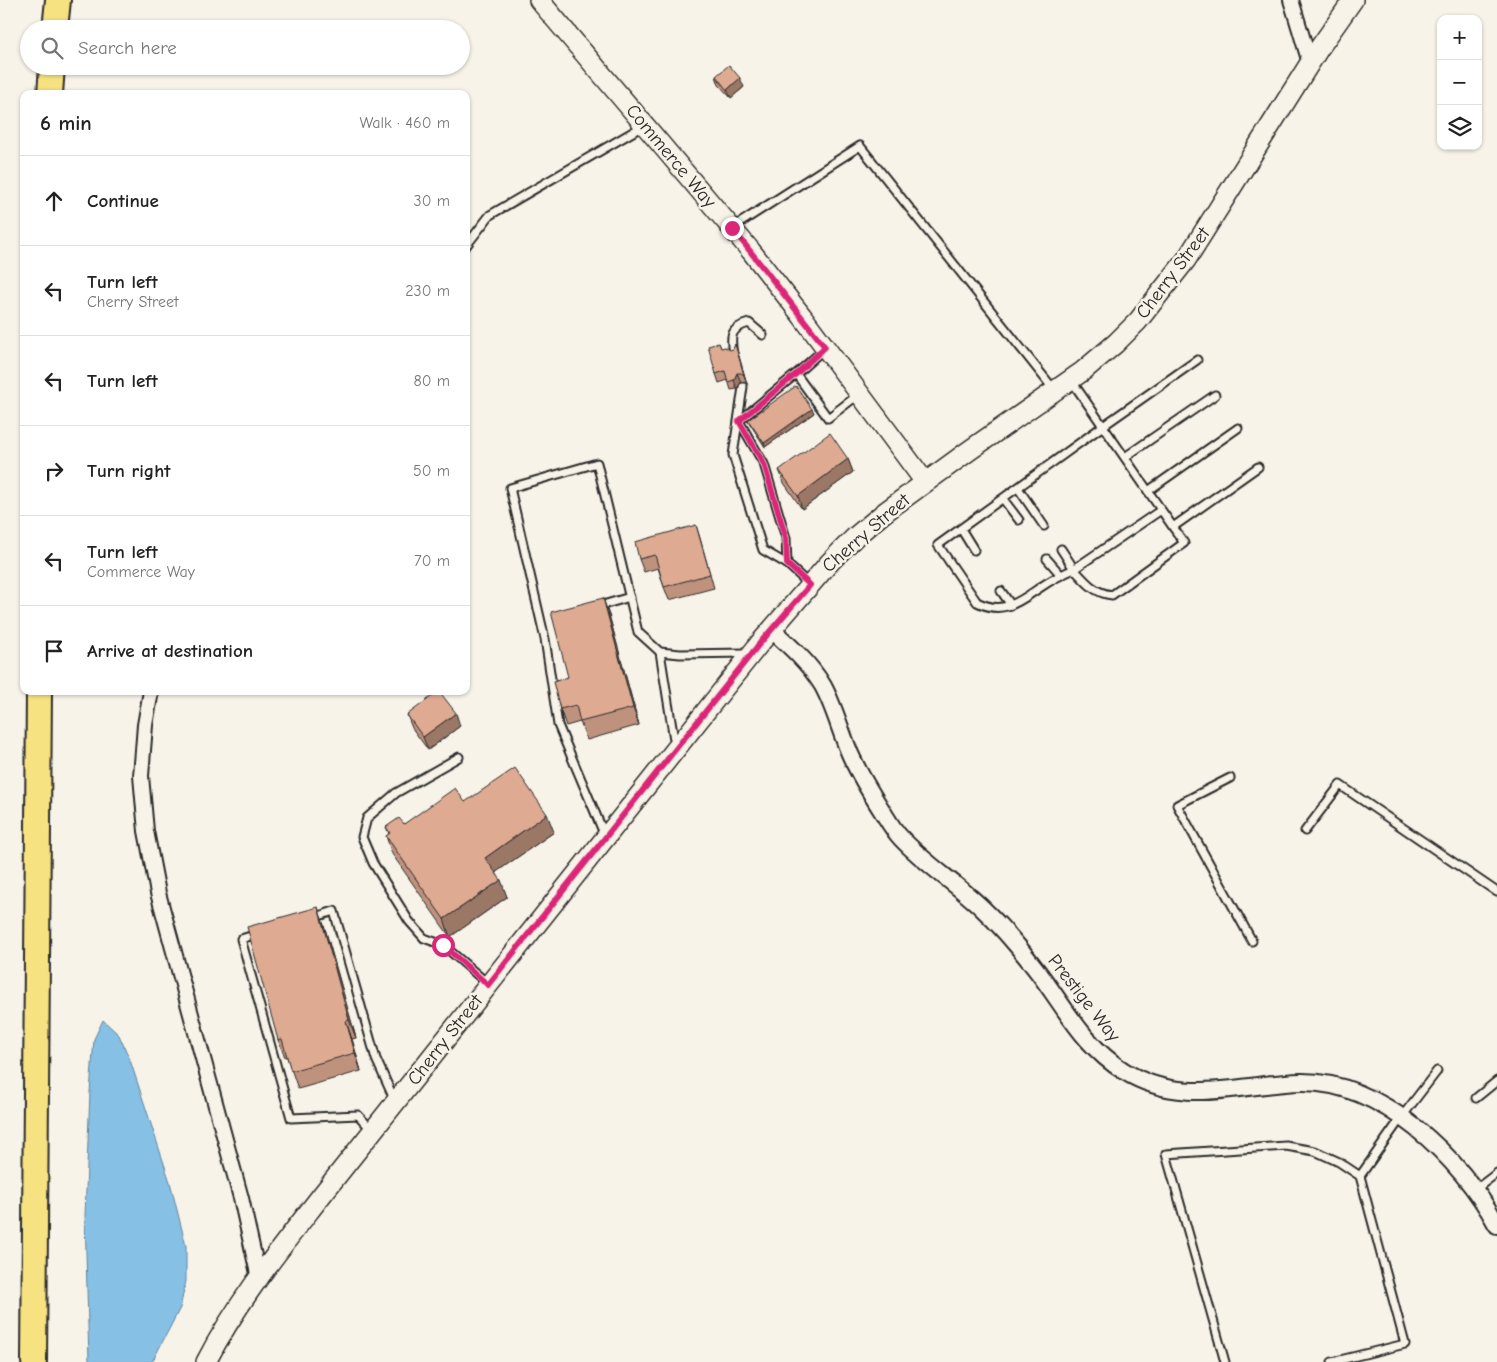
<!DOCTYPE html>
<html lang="en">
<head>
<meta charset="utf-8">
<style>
  :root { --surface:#fff; --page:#f2f2f2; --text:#222; --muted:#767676; --line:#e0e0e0 }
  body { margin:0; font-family:"Comic Neue",sans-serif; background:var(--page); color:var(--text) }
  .controls { position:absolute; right:15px; top:15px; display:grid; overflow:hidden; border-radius:10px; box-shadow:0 1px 4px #0004 }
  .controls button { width:45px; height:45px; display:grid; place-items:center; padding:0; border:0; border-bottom:1px solid var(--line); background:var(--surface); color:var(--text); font:25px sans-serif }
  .stop { position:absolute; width:15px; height:15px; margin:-11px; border:4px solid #db2777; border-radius:50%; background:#fff }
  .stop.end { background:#db2777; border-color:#fff; box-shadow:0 1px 5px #0008 }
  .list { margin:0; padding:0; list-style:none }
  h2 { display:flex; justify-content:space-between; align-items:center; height:65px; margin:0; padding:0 20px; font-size:21px }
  h2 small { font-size:16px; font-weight:400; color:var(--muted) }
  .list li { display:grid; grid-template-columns:32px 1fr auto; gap:15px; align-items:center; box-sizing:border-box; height:90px; padding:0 20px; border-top:1px solid var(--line) }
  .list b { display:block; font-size:19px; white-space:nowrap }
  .list p { margin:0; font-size:16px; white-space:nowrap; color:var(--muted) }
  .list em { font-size:16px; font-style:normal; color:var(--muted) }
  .icon { flex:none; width:28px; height:28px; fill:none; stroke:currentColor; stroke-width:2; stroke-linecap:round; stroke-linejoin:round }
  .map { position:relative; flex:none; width:1497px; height:1362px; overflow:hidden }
  .search { position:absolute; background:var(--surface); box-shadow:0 1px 4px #0004; left:20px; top:20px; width:450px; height:55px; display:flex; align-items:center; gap:12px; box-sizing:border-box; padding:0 18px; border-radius:28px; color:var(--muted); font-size:19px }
  .panel { position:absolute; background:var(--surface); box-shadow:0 1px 4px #0004; left:20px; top:90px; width:450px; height:605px; border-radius:10px }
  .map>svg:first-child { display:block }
</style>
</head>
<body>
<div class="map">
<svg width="1497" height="1362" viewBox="0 0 1497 1362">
  <rect width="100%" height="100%" fill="#f7f3e8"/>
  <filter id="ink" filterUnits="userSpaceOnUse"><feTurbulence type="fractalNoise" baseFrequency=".02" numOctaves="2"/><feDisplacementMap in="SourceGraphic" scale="10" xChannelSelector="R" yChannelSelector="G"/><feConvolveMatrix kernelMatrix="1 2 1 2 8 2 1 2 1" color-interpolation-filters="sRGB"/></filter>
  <g filter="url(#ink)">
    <path fill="#87c0e5" stroke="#62849b" d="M103,1020L119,1035L130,1060L170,1182L186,1246V1281L180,1308L152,1362H89L85,1215L90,1092L94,1039Z"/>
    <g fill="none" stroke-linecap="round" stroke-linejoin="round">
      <defs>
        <g id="service">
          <path d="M732,228L860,146L1055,391"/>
          <path d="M466,246L490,215L643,126"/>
          <path d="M825,348L796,374L828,418L858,395"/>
          <path d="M733,354C730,336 730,328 749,323L763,335"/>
          <path d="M796,374L739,421L764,464L786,538L787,564L809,584"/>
          <path d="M1071,380L1173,527L1184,543L1112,595C1094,593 1086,582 1074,569L1161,510"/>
          <path d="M743,387L733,455L763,550L787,564"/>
          <path d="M1125,457L1215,395"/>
          <path d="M1018,488L1044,526"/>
          <path d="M1148,491L1238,428"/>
          <path d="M1003,499L1019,520"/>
          <path d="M1173,527L1258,467"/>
          <path d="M961,529L974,550"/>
          <path d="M1061,549L1074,569C1065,573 1055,578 1047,583C1023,598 1006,617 977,602L938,545L1103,426L1197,360"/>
          <path d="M1047,559L1061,575"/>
          <path d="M1001,591L1011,605"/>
          <path d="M596,607L630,597"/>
          <path d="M660,652L675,746"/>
          <path d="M459,757L396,793L367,818L362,837L373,863L409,921L424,938L443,945L488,984"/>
          <path d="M1230,778L1177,805L1252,941"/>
          <path d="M1305,831L1340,785L1497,892"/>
          <path d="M605,836L558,725L545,639L510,488L597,463L638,632L660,652L680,654L747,653"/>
          <path d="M313,918L334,911L376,1059L395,1101"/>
          <path d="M257,934L241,939L291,1118L358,1115L373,1131"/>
          <path d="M1476,1098L1497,1081"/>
          <path d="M1360,1176L1401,1118L1437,1071"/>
          <path d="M1476,1189L1497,1173"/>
          <path d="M1225,1362L1166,1154L1286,1146L1315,1151L1339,1162L1360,1176L1405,1344L1332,1362"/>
        </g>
        <g id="minor">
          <path d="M1291,0L1310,63"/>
          <path d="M151,691L145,725L141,776L146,831L158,893L241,1198L259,1278"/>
        </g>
        <path id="tertiary" d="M772,630C791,647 810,664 823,686C835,708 841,734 851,756C860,776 872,795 884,814C889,822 894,831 901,838C925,864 956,883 982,908C1001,926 1019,947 1035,968C1064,1005 1083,1046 1124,1071C1182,1107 1239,1084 1301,1082C1382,1081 1461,1158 1497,1225"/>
        <g id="secondary">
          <path d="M539,0L751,251L802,316L925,482"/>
          <path d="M206,1362C237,1302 280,1249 321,1196L760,643L830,562L856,536L885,512L970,450L1083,371L1116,343L1138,321L1186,260L1320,47L1353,0"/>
        </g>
        <g id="motorway">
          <path d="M55,29L58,0"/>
          <path d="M50,94L52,66"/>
          <path d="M34,1362L39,691"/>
        </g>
      </defs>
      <use href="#service" stroke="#2b2b2b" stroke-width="11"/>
      <use href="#minor" stroke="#2b2b2b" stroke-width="18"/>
      <use href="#tertiary" stroke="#2b2b2b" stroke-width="20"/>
      <use href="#secondary" stroke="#2b2b2b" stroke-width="22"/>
      <use href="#motorway" stroke="#2b2b2b" stroke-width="28"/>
      <use href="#service" stroke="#f7f3e8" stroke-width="7"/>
      <use href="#minor" stroke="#f7f3e8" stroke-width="14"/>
      <use href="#tertiary" stroke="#f7f3e8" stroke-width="16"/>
      <use href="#secondary" stroke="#f7f3e8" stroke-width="19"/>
      <use href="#motorway" stroke="#f7e281" stroke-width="24"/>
    </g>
    <g fill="#bf927e" stroke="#2b2b2b">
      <path d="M716,76L744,87L731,98L719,85Z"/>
      <path d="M719,343L721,348L738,353L747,384L744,382H741L737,389L731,390L728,380L719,383L716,374Z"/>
      <path d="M812,409L814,413L765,447L750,424L748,420Z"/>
      <path d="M848,459L853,472L802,509L784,483L779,470Z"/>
      <path d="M696,525L700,538L714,588L669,600L664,587L658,568L644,572L639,559Z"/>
      <path d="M609,615L639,725L587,740L580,722L566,726L560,709L568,677Z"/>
      <path d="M407,715L460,726L428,750L412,728Z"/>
      <path d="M465,802L554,832L496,872L507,897L450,937L392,854L386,836L389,834L386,827L404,824Z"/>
      <path d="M324,925L356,1038L352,1039L361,1071L298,1089L287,1057H285L278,1040Z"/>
    </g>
    <g fill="#9b7766" stroke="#2b2b2b">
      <path d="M740,78L744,87L731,98L727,90Z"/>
      <path d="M735,344L738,353L747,384L744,375Z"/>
      <path d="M737,373L741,382L737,389L734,380Z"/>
      <path d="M812,409L814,413L765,447L764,443Z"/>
      <path d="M848,459L853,472L802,509L798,496Z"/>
      <path d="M603,598L609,615L639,725L633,708Z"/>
      <path d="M456,713L460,726L428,750L423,737Z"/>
      <path d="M547,814L554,832L492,875L485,858Z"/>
      <path d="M501,880L507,897L450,937L444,919Z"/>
      <path d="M318,907L324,925L356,1038L349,1020Z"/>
      <path d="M346,1021L352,1039L361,1071L355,1053Z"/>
    </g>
    <g fill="#deaa92" stroke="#2b2b2b">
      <path d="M729,65L740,78L727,90L716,76Z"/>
      <path d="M719,343L721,348L725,347L730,350L733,349L735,344L744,375L741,373H737L734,380L728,382L725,371L716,374L708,346Z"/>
      <path d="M796,386L812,409L764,443L748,420Z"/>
      <path d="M830,433L848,459L798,496L779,470Z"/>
      <path d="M696,525L710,574L664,587L655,555L639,559L635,542Z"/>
      <path d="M603,598L633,708L580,722L576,705L560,709L553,682L568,677L551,612Z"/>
      <path d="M439,691L456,713L423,737L407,715Z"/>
      <path d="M515,768L547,814L485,858L501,880L444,919L386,836L390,833L386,827L399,818L404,824L455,788L465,802Z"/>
      <path d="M318,907L349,1020L346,1021L355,1053L291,1071L282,1039L278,1040L247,927Z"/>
    </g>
  </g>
  <g fill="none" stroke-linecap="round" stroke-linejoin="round" filter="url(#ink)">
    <path stroke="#db2777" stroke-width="6" d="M443,945L488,985L760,643L810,585L787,564L786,538L764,464L739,421L796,374L825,347L732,228"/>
  </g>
  <g text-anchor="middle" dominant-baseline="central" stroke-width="5" stroke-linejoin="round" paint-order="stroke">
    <g font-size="19" fill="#2b2b2b" stroke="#f7f3e8">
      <text transform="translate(671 156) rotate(50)">Commerce Way</text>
      <text transform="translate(1173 273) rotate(-53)">Cherry Street</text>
      <text transform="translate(866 533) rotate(-41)">Cherry Street</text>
      <text transform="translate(1084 998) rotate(52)">Prestige Way</text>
      <text transform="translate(445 1040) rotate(-52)">Cherry Street</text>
    </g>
  </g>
</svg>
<div class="controls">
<button>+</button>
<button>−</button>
<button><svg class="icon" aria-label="layers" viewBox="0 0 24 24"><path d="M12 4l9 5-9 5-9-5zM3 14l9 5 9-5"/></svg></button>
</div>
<div class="stop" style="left:443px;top:945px"></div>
<div class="stop end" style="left:732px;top:228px"></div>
<div class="search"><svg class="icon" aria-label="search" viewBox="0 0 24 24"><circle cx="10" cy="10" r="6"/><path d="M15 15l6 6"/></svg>Search here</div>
<section class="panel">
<h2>6 min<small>Walk · 460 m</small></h2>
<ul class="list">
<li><svg class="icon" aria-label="ahead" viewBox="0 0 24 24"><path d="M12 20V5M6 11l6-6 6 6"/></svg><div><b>Continue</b></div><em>30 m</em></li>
<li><svg class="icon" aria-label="left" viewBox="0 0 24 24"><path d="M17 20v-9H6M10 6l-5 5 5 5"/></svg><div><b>Turn left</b><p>Cherry Street</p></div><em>230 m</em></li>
<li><svg class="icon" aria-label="left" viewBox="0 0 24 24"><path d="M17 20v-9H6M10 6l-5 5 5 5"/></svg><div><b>Turn left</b></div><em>80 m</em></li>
<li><svg class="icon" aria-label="right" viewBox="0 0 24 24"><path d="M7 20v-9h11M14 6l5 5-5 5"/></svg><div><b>Turn right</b></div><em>50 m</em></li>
<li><svg class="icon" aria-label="left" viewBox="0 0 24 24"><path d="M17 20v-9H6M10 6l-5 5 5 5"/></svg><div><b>Turn left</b><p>Commerce Way</p></div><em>70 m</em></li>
<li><svg class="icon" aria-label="arrive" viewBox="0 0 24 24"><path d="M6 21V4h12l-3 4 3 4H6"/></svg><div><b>Arrive at destination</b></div></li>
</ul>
</section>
</div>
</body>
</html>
